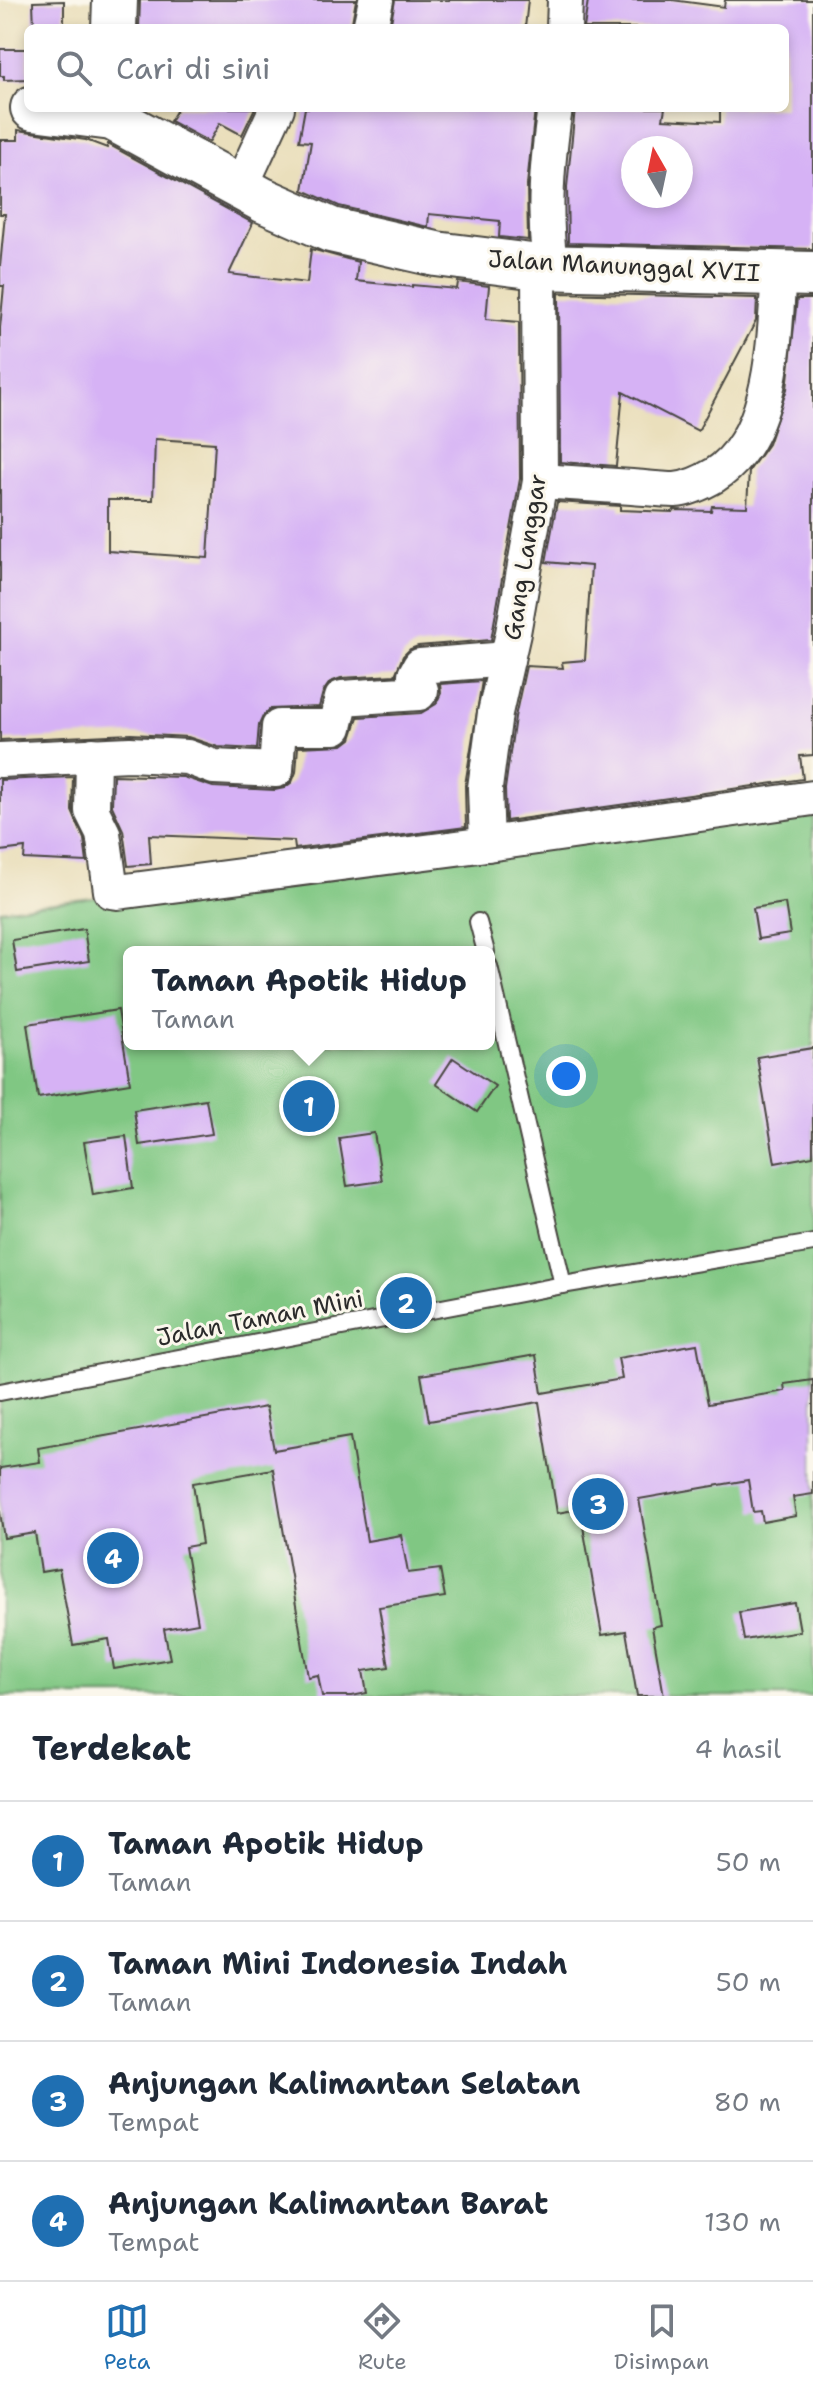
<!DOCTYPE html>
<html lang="id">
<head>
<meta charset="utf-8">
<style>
  :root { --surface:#fff; --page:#f6f6f7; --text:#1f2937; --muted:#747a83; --line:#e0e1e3; --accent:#1f6fb2 }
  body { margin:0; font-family:"Shantell Sans",sans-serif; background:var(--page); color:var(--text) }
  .compass { position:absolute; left:621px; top:136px; width:72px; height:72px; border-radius:50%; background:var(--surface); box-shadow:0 4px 12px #0003; rotate:351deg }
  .you { position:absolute; left:566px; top:1076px; width:28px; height:28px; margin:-20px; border:6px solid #fff; border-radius:50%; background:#1a73e8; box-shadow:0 0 0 12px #1a73e833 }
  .badge { display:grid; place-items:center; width:52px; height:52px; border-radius:50%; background:var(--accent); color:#fff; font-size:26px; font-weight:700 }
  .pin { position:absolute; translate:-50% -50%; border:4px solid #fff; box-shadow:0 2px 8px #0006 }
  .popup { position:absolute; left:123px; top:946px; width:372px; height:104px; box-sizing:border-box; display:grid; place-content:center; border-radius:12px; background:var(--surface); filter:drop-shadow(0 2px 6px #0005); font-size:26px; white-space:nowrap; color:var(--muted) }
  .popup b { font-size:30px; color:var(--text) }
  .popup::after { content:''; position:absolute; left:50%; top:100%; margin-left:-16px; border:16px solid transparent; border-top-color:var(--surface) }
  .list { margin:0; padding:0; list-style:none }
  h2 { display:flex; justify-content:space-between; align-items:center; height:104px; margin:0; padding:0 32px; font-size:34px }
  h2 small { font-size:26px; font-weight:400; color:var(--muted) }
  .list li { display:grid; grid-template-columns:52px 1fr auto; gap:24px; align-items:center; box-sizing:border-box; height:120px; padding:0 32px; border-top:2px solid var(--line) }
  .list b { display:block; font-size:30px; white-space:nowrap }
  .list p { margin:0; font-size:26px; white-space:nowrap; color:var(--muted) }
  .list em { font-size:26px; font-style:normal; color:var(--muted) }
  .icon { flex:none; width:44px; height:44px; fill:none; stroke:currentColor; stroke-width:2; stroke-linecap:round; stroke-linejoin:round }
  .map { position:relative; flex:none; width:813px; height:1696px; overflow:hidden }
  .search { position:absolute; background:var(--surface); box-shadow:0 4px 12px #0003; left:24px; right:24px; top:24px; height:88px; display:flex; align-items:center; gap:20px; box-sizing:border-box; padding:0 28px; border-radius:12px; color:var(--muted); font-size:30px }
  .sheet { height:584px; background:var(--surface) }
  nav { display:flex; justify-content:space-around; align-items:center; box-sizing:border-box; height:112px; border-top:2px solid var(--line); background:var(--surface); font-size:22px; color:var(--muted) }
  nav a { display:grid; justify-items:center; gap:4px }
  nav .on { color:var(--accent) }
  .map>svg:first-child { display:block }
</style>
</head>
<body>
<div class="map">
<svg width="813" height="1696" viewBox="0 0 813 1696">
  <rect width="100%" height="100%" fill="#fbf7ec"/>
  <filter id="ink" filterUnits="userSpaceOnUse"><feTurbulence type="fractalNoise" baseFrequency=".0125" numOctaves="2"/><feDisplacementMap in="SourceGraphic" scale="16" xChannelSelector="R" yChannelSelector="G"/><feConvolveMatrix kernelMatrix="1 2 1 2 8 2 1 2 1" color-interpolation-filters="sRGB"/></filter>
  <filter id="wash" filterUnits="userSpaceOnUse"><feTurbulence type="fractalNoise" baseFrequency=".006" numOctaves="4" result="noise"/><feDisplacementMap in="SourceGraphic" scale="32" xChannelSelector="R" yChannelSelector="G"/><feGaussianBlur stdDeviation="1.8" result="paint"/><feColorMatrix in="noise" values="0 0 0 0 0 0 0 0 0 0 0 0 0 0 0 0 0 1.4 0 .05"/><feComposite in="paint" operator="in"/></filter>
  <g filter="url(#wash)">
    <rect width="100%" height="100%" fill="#eadfbc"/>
    <path fill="#80c783" stroke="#567957" stroke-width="2" fill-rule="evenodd" d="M813,805V1696H0V910ZM129,952H489V1044H129Z"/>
    <g id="blocks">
      <g fill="#d6b2f5" fill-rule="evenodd">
        <path d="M140,0H356L351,28H317V25L316,28H139Z"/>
        <path d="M395,0H528L525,28H390Z"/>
        <path d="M588,0H672L724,7L725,0H813V249L568,243L567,187L575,108H665L663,119L720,122V108H785V28H584ZM633,148H681V196H633Z"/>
        <path d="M64,1V28H34L33,2Z"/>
        <path d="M0,49H28V79L4,80V76H0Z"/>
        <path d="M178,108H255L242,135L220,123L209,142L170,121Z"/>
        <path d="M305,108H535L527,185L528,240L499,237L500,221L429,214L428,227L339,206L303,190L311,142L299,141Z"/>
        <path d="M18,130L86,140L107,148L108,144L253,223L229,274L307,283L311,249L358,262L356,281L412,287V285L457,289L458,282L489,286L486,319L519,322L520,479L491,640L418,646L410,649L403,656L395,675L341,678L330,682L323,692L319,707L270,709L263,716L259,725L257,749L218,747L188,737L131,734L0,740V328L4,286H0V267L5,214H0V140H18ZM155,439L215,443L208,558L108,551V500H153Z"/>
        <path d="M559,293L757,298L756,321L698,431L623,392L616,466L560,462Z"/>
        <path d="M797,299H813V755L800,756L803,779L506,821L505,789L515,717L526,666L563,668L562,662L585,660L591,566L546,562L557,502L620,506V510L673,512L674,510L711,511L712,506L747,507L749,471L768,444L787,389Z"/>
        <path d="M482,681L465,785L466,827L295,849L294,841L149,835L151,864L128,866L123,830L112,806L113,775L183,777L213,787L275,790L284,788L292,782L296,772L298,747L343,745L351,739L358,717L421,713L436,704L441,693L440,684Z"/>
        <path d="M73,777L72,811L84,839L87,862L24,859L25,848L0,851V780Z"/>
        <path d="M785,903L790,934L758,939L753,908Z"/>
        <path d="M84,929L89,961L17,972L12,940Z"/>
        <path d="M118,1010L130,1083L38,1098L27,1024Z"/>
        <path d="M813,1048V1156L775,1163L757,1057Z"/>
        <path d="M453,1058L495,1086L477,1112L436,1084Z"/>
        <path d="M206,1099L212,1134L139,1145L134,1110Z"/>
        <path d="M374,1133L382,1181L347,1186L339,1138Z"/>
        <path d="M126,1136L133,1188L93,1195L84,1142Z"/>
        <path d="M697,1344L708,1404L785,1391L784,1384L813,1380V1494L793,1497L796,1516L763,1522L761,1511L753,1512L748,1480L639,1499L661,1625L652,1627L664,1696H637L626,1631L602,1635L580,1509L557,1513L539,1402L429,1421L421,1375L536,1355L542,1393L622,1379L618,1358Z"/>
        <path d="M266,1407L274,1450L350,1437L367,1541L401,1535L408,1573L440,1569L445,1597L379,1607L389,1667L363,1671L367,1693L352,1696H322L318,1675L308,1677L273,1469L193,1483L202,1544L185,1547L198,1623L164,1629L170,1659L114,1669L109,1639L73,1645L59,1569L41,1572L35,1533L4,1538L0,1513V1468L40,1462L38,1448Z"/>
        <path d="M795,1603L800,1631L744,1640L739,1612Z"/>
      </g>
    </g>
  </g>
  <g filter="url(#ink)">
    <use href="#blocks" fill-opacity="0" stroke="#484641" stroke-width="2"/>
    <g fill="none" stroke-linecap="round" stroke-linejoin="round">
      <defs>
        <g id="lane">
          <path d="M478,922L486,952"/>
          <path d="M489,966L563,1285"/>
          <path d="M0,1392L563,1285L813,1243"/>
        </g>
        <g id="street">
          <path d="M370,28L376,0"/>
          <path d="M564,28L565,0"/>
          <path d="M240,188L277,108"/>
          <path d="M550,266C543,210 547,163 555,108"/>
          <path d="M540,481C571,483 602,485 632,487C646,488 661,490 675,490C689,489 703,482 715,475C775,437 774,337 779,273"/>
          <path d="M93,755L92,811L103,833L111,891L118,892L487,844L813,798"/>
          <path d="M0,760L130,754L187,757L214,767L276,770L279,727H335L342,698L419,693L421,690L415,675L420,666L507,659"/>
          <path d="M487,844L485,788L495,713L513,633L540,481L539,267"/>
        </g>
        <g id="secondary">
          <path d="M114,28L115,0"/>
          <path d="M33,108L112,118L263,200L331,230L436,254L539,267L813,274"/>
        </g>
      </defs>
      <use href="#lane" stroke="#484641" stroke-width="20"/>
      <use href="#street" stroke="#484641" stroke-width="38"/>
      <use href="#secondary" stroke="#484641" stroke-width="48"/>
      <use href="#lane" stroke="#fff" stroke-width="16"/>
      <use href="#street" stroke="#fff" stroke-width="34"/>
      <use href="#secondary" stroke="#fff" stroke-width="44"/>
    </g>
  </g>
  <g text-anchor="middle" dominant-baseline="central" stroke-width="6" stroke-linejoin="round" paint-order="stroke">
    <g font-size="24" fill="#2b2b2b" stroke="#fbf7ec">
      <text transform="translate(624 266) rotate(3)">Jalan Manunggal XVII</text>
      <text transform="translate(525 557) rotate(-81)">Gang Langgar</text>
      <text transform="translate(260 1318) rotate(-11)">Jalan Taman Mini</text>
    </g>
  </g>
</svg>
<svg class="compass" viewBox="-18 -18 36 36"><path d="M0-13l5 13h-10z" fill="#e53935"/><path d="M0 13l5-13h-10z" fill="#747a83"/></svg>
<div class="you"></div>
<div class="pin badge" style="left:309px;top:1106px">1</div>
<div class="popup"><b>Taman Apotik Hidup</b>Taman</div>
<div class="pin badge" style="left:406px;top:1303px">2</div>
<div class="pin badge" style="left:598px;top:1504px">3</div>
<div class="pin badge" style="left:113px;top:1558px">4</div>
<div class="search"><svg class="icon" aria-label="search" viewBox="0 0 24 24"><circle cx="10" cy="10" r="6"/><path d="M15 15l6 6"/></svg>Cari di sini</div>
</div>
<section class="sheet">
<h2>Terdekat<small>4 hasil</small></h2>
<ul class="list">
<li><span class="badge">1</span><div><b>Taman Apotik Hidup</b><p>Taman</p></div><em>50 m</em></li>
<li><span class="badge">2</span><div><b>Taman Mini Indonesia Indah</b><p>Taman</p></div><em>50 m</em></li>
<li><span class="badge">3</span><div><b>Anjungan Kalimantan Selatan</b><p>Tempat</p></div><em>80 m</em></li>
<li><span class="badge">4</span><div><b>Anjungan Kalimantan Barat</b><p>Tempat</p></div><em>130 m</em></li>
</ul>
</section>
<nav>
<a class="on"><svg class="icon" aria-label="map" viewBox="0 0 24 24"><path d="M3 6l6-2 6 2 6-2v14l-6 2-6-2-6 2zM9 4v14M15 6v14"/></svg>Peta</a>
<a><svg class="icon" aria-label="directions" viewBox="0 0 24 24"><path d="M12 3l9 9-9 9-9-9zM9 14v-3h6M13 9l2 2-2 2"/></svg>Rute</a>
<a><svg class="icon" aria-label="saved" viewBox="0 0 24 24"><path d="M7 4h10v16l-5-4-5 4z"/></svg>Disimpan</a>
</nav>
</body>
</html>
